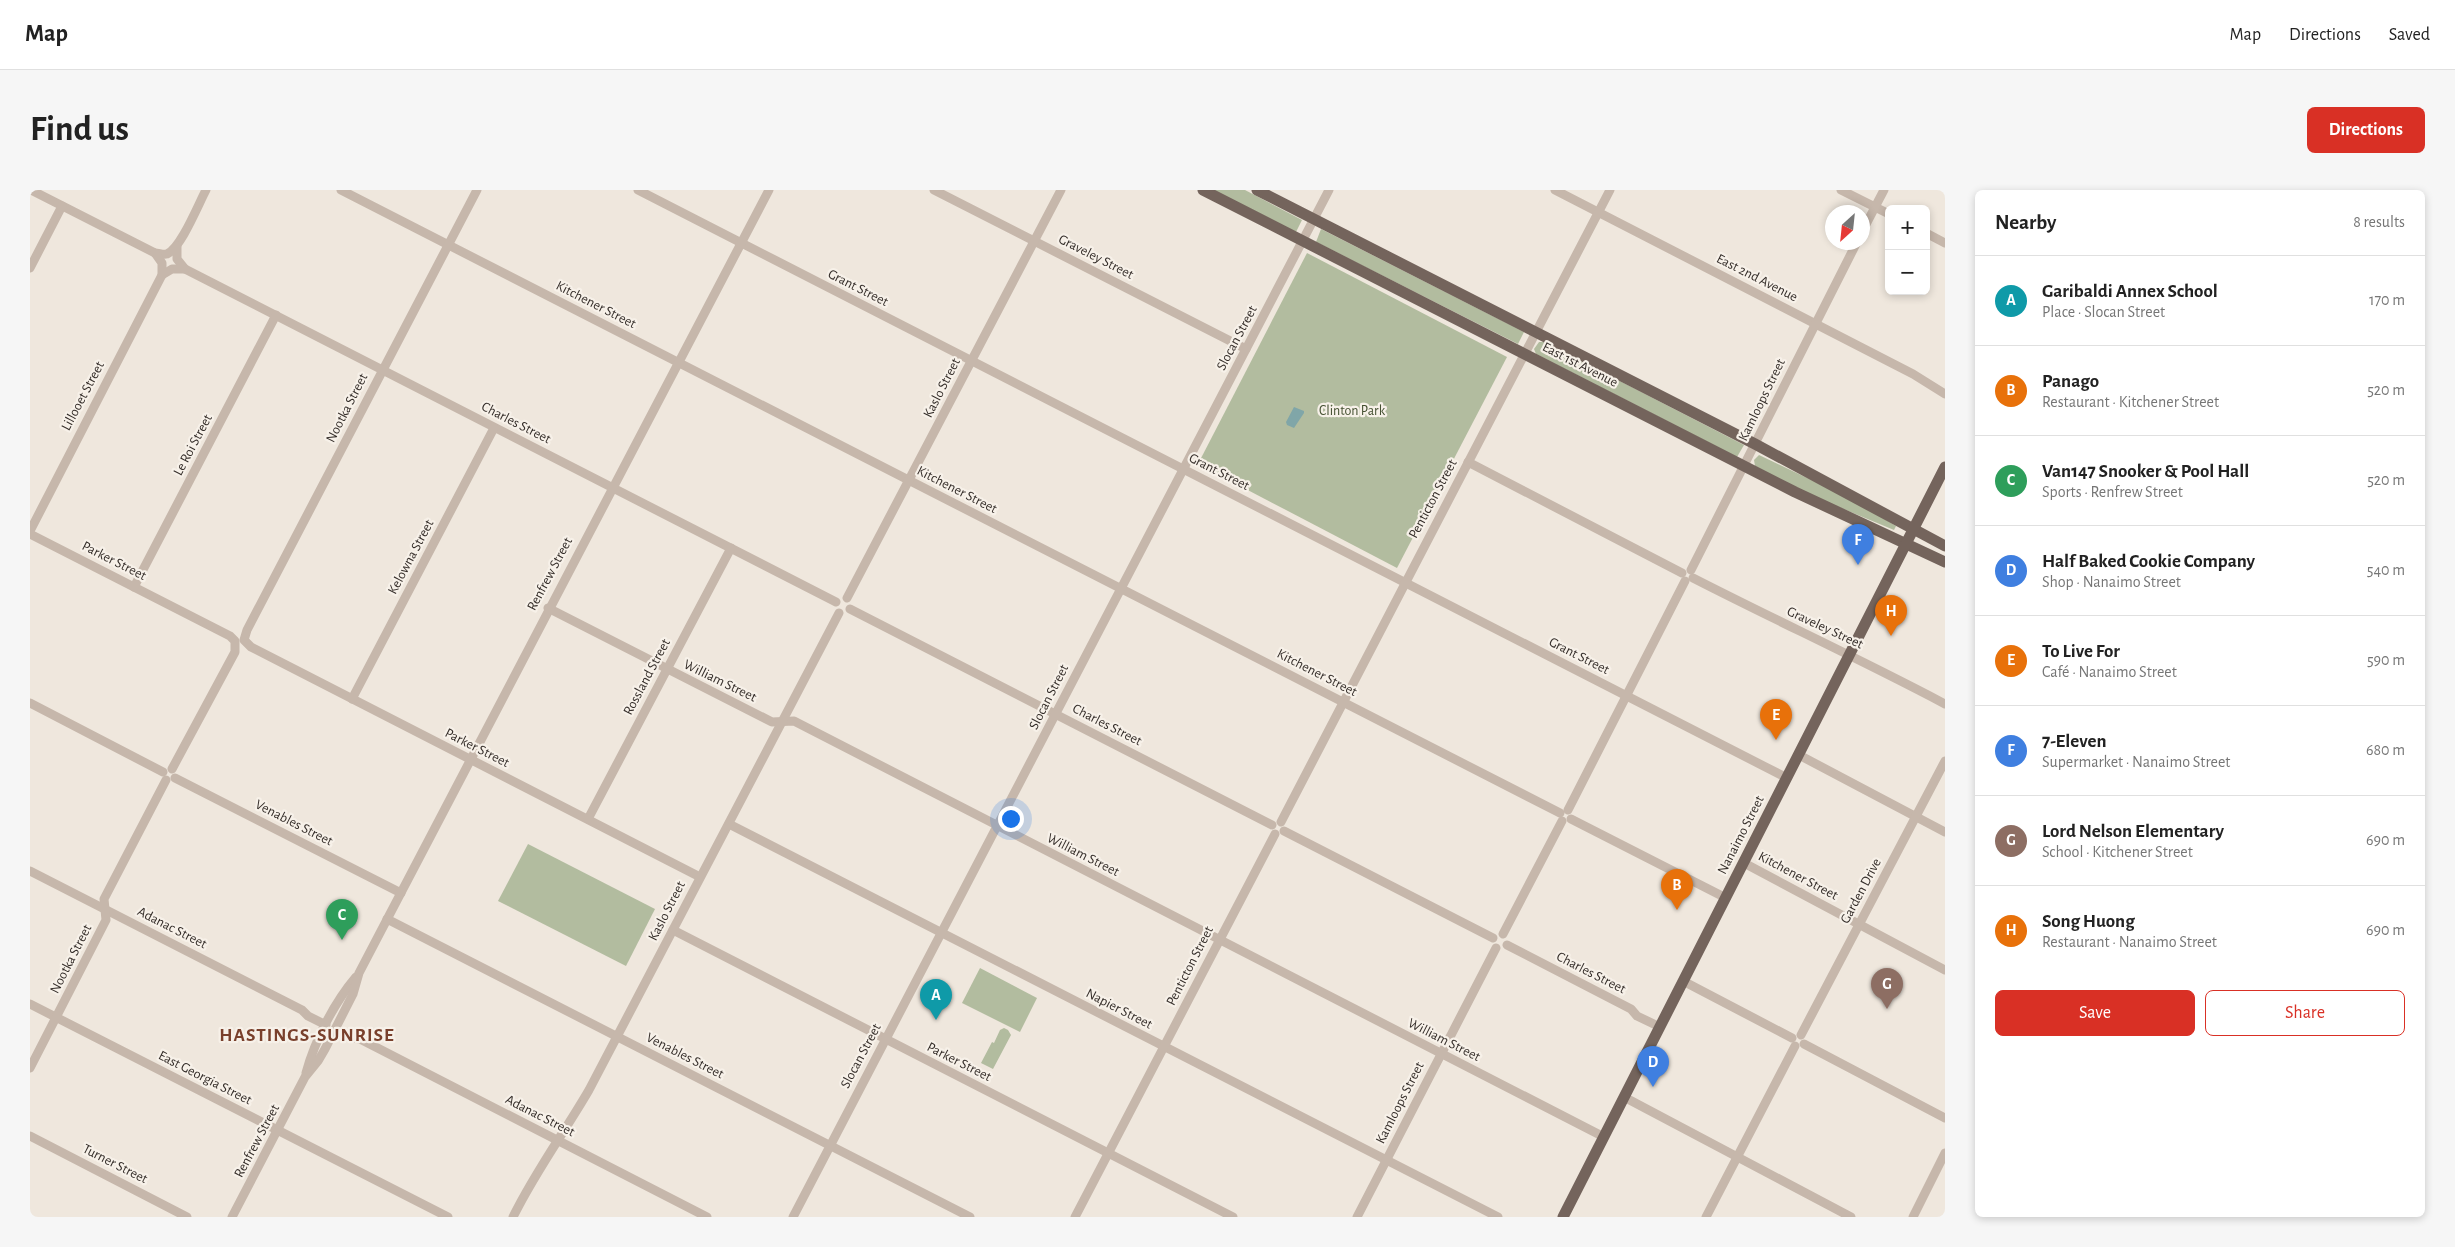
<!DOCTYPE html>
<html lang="en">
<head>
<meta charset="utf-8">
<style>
  :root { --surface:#fff; --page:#f6f6f6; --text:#222; --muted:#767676; --line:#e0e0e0; --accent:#d93025 }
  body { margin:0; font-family:"Alegreya Sans",sans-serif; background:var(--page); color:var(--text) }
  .controls { position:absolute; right:15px; top:15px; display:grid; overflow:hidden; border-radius:8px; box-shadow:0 2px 8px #0003 }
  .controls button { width:45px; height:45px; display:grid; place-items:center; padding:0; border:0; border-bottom:1px solid var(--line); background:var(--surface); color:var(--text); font:25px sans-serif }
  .compass { position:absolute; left:1795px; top:15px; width:45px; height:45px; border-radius:50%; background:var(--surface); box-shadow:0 2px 8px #0003; rotate:207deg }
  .you { position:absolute; left:980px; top:628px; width:18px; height:18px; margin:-12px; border:4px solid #fff; border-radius:50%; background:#1a73e8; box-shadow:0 0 0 8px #1a73e833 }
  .badge { display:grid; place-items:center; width:32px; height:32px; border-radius:50%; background:var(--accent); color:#fff; font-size:16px; font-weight:700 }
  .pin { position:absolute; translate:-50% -41px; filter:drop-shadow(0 1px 2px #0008) }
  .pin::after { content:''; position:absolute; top:26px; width:18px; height:15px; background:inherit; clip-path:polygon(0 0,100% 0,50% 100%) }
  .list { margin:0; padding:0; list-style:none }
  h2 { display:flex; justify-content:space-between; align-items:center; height:65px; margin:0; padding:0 20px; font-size:21px }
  h2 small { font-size:16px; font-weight:400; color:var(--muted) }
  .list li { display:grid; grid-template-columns:32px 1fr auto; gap:15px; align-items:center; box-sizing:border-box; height:90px; padding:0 20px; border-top:1px solid var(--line) }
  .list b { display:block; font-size:19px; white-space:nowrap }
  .list p { margin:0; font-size:16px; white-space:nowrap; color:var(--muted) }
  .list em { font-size:16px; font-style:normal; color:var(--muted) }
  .actions { display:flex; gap:10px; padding:15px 20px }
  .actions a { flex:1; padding:11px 0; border:1px solid var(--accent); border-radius:8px; text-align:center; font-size:18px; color:var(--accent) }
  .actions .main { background:var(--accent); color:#fff }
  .map { position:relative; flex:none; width:1915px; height:1027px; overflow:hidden; border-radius:8px }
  header { display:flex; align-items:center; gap:30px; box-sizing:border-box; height:70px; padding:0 25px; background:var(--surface); border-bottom:1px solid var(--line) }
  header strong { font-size:24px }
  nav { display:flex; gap:28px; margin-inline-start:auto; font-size:18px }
  .intro { display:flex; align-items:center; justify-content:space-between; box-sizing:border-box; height:120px; padding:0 30px }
  h1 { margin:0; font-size:35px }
  .button { padding:12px 22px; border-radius:8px; background:var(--accent); color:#fff; font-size:18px; font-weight:700 }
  main { display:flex; gap:30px; padding:0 30px }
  aside { flex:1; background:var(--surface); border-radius:8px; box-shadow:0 2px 8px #0003 }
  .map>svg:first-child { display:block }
</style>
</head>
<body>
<header>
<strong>Map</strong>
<nav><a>Map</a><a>Directions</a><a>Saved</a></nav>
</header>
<div class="intro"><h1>Find us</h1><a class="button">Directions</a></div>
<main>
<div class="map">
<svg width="1915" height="1027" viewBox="0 0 1915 1027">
  <rect width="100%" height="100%" fill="#efe7dd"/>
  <g fill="#b2bc9f">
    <path d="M1183,0H1215L1272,30L1266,42Z"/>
    <path d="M1291,39L1494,142L1488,154L1286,52Z"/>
    <path d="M1277,63L1477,167L1367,378L1168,274Z"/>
    <path d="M1509,152H1514L1714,255L1707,267L1506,164L1504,159Z"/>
    <path d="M1729,265L1823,310L1866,336L1864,340L1775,303L1725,276L1724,270Z"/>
    <path d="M498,654L625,719L596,776L468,711Z"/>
    <path d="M950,778L1007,808L990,842L932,813Z"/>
    <path d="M974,838L978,840L981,845L963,879L951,873L962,852L964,853L970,840Z"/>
  </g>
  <path fill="#80a6a8" d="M1264,217L1274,221V223L1264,238L1257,235L1256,232Z"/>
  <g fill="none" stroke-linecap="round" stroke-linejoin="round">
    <g stroke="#c6b7ab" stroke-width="9">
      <path d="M1,0L125,63C129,63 133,65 137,64C151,58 168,15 176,0"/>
      <path d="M311,0L1530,623"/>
      <path d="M447,0L217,440L214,450L221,457L266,480L670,687"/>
      <path d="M608,0L1757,588"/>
      <path d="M904,0L1216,159"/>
      <path d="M1525,0L1883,184L1915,204"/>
      <path d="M1811,0L1859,24"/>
      <path d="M1832,42L1854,0"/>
      <path d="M1896,43L1915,53"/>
      <path d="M147,56V69L155,79L806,412"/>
      <path d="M0,78L32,16"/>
      <path d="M132,85L142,79H155"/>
      <path d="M1438,272L1652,383"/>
      <path d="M0,341L132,85V73L125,63"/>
      <path d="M0,344L200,446L205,451V462L142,579"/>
      <path d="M1661,380L1827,52"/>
      <path d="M1663,388C1747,431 1832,470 1915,514"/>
      <path d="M104,397L246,125"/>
      <path d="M817,408L1031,0"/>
      <path d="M518,418L742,532L764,531L1574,947"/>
      <path d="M820,419L1242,635"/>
      <path d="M322,509L464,238"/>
      <path d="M0,513L133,582"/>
      <path d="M1769,565L1915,642"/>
      <path d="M145,588L371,703"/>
      <path d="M1538,620L1655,391"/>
      <path d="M558,629L701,358"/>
      <path d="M1541,629L1696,708"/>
      <path d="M1251,632L1580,0"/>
      <path d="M699,634L1468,1027"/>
      <path d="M1254,641L1463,748"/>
      <path d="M1714,673L1915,780"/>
      <path d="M0,681L272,820L278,826L296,835"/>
      <path d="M357,729L940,1027"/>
      <path d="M643,740L1203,1027"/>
      <path d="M1473,744L1532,631"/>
      <path d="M1477,755L1601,819L1607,826L1630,837"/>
      <path d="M1653,791L1762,848"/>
      <path d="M0,814L418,1027"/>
      <path d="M305,840L321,848L330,849L677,1027"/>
      <path d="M1771,845L1915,571"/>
      <path d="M1774,854L1915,928"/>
      <path d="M0,878L76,730L74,709L136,590"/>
      <path d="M276,883C285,850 304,813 326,787"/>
      <path d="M1594,907L1821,1027"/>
      <path d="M0,946L157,1027"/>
      <path d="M202,1027L275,887L288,871L295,859L323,804L329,783L352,739L739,0"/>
      <path d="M483,1027C505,982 534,943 559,900L809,423"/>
      <path d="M763,1027L1299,0"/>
      <path d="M1045,1027L1245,644"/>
      <path d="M1327,1027L1466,758"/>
      <path d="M1676,1027L1765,856"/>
      <path d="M1883,1027L1915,963"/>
    </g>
    <g stroke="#74645c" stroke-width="11">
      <path d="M1173,0L1765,302L1915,372"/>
      <path d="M1227,0L1725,254L1915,356"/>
      <path d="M1533,1027L1915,277"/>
    </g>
  </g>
  <g text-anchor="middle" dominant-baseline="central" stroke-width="4.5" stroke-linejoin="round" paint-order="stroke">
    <g font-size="14" fill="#342d29" stroke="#f7f1e9">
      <text transform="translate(1066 67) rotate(27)">Graveley Street</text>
      <text transform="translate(1727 88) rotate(27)">East 2nd Avenue</text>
      <text transform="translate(828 98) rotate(27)">Grant Street</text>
      <text transform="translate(566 115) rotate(27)">Kitchener Street</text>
      <text transform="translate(1207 148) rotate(-62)">Slocan Street</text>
      <text transform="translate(1550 175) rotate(27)">East 1st Avenue</text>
      <text transform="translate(912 198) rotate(-63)">Kaslo Street</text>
      <text transform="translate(53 206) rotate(-62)">Lillooet Street</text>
      <text transform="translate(1732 210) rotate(-64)">Kamloops Street</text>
      <text transform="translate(317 218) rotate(-63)">Nootka Street</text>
      <text transform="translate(486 233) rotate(27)">Charles Street</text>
      <text transform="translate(163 255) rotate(-62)">Le Roi Street</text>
      <text transform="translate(1189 282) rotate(27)">Grant Street</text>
      <text transform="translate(927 300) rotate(27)">Kitchener Street</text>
      <text transform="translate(1403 309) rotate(-62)">Penticton Street</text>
      <text transform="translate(381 367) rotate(-62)">Kelowna Street</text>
      <text transform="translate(84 371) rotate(27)">Parker Street</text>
      <text transform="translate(520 384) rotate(-62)">Renfrew Street</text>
      <text transform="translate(1795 438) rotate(25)">Graveley Street</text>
      <text transform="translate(1549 466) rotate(27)">Grant Street</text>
      <text transform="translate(1287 483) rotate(27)">Kitchener Street</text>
      <text transform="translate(617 487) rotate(-62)">Rossland Street</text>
      <text transform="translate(690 491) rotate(26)">William Street</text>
      <text transform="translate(1019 507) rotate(-63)">Slocan Street</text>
      <text transform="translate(1077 535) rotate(27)">Charles Street</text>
      <text transform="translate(447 558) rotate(27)">Parker Street</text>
      <text transform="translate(264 633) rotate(27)">Venables Street</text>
      <text transform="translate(1711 645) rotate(-63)">Nanaimo Street</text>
      <text transform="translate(1053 665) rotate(27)">William Street</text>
      <text transform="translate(1768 686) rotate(28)">Kitchener Street</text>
      <text transform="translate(1831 701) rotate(-62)">Garden Drive</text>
      <text transform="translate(637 721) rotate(-63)">Kaslo Street</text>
      <text transform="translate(142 738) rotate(27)">Adanac Street</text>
      <text transform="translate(41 769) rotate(-63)">Nootka Street</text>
      <text transform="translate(1160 776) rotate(-63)">Penticton Street</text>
      <text transform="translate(1561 783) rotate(27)">Charles Street</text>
      <text transform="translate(1089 819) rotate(27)">Napier Street</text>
      <text transform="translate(1414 850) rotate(27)">William Street</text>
      <text transform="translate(655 866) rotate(27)">Venables Street</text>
      <text transform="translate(831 866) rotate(-62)">Slocan Street</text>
      <text transform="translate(929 872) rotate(27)">Parker Street</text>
      <text transform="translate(175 888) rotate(27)">East Georgia Street</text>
      <text transform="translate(1370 913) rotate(-63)">Kamloops Street</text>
      <text transform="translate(510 926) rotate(27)">Adanac Street</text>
      <text transform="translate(227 951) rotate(-62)">Renfrew Street</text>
      <text transform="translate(85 974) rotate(27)">Turner Street</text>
    </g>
    <g font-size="14" fill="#434f30" stroke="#f7f1e9">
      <text x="1322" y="221">Clinton Park</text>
    </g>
    <g font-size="19" font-weight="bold" letter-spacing="1" fill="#79402c" stroke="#f7f1e9">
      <text x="277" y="845">HASTINGS-SUNRISE</text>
    </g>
  </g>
</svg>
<div class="controls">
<button>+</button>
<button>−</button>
</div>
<svg class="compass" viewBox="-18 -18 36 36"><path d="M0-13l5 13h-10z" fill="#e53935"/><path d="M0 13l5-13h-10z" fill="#767676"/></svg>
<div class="you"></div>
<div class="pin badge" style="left:906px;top:830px;background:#0f9aa8">A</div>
<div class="pin badge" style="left:1647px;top:720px;background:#e8710a">B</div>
<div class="pin badge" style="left:312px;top:750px;background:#2e9e5b">C</div>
<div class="pin badge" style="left:1623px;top:897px;background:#3f7fe0">D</div>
<div class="pin badge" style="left:1746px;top:550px;background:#e8710a">E</div>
<div class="pin badge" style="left:1828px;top:375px;background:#3f7fe0">F</div>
<div class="pin badge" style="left:1857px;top:819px;background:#8d6e63">G</div>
<div class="pin badge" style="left:1861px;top:446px;background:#e8710a">H</div>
</div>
<aside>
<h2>Nearby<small>8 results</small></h2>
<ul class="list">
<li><span class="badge" style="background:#0f9aa8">A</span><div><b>Garibaldi Annex School</b><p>Place · Slocan Street</p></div><em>170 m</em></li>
<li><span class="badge" style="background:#e8710a">B</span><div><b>Panago</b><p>Restaurant · Kitchener Street</p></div><em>520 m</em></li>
<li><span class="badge" style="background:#2e9e5b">C</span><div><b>Van147 Snooker &amp; Pool Hall</b><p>Sports · Renfrew Street</p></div><em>520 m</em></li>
<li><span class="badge" style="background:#3f7fe0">D</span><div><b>Half Baked Cookie Company</b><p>Shop · Nanaimo Street</p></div><em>540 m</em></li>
<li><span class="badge" style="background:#e8710a">E</span><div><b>To Live For</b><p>Café · Nanaimo Street</p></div><em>590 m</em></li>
<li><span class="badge" style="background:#3f7fe0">F</span><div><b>7-Eleven</b><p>Supermarket · Nanaimo Street</p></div><em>680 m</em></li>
<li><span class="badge" style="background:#8d6e63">G</span><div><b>Lord Nelson Elementary</b><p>School · Kitchener Street</p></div><em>690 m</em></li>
<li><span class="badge" style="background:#e8710a">H</span><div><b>Song Huong</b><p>Restaurant · Nanaimo Street</p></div><em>690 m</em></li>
</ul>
<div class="actions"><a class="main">Save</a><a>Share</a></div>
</aside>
</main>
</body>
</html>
